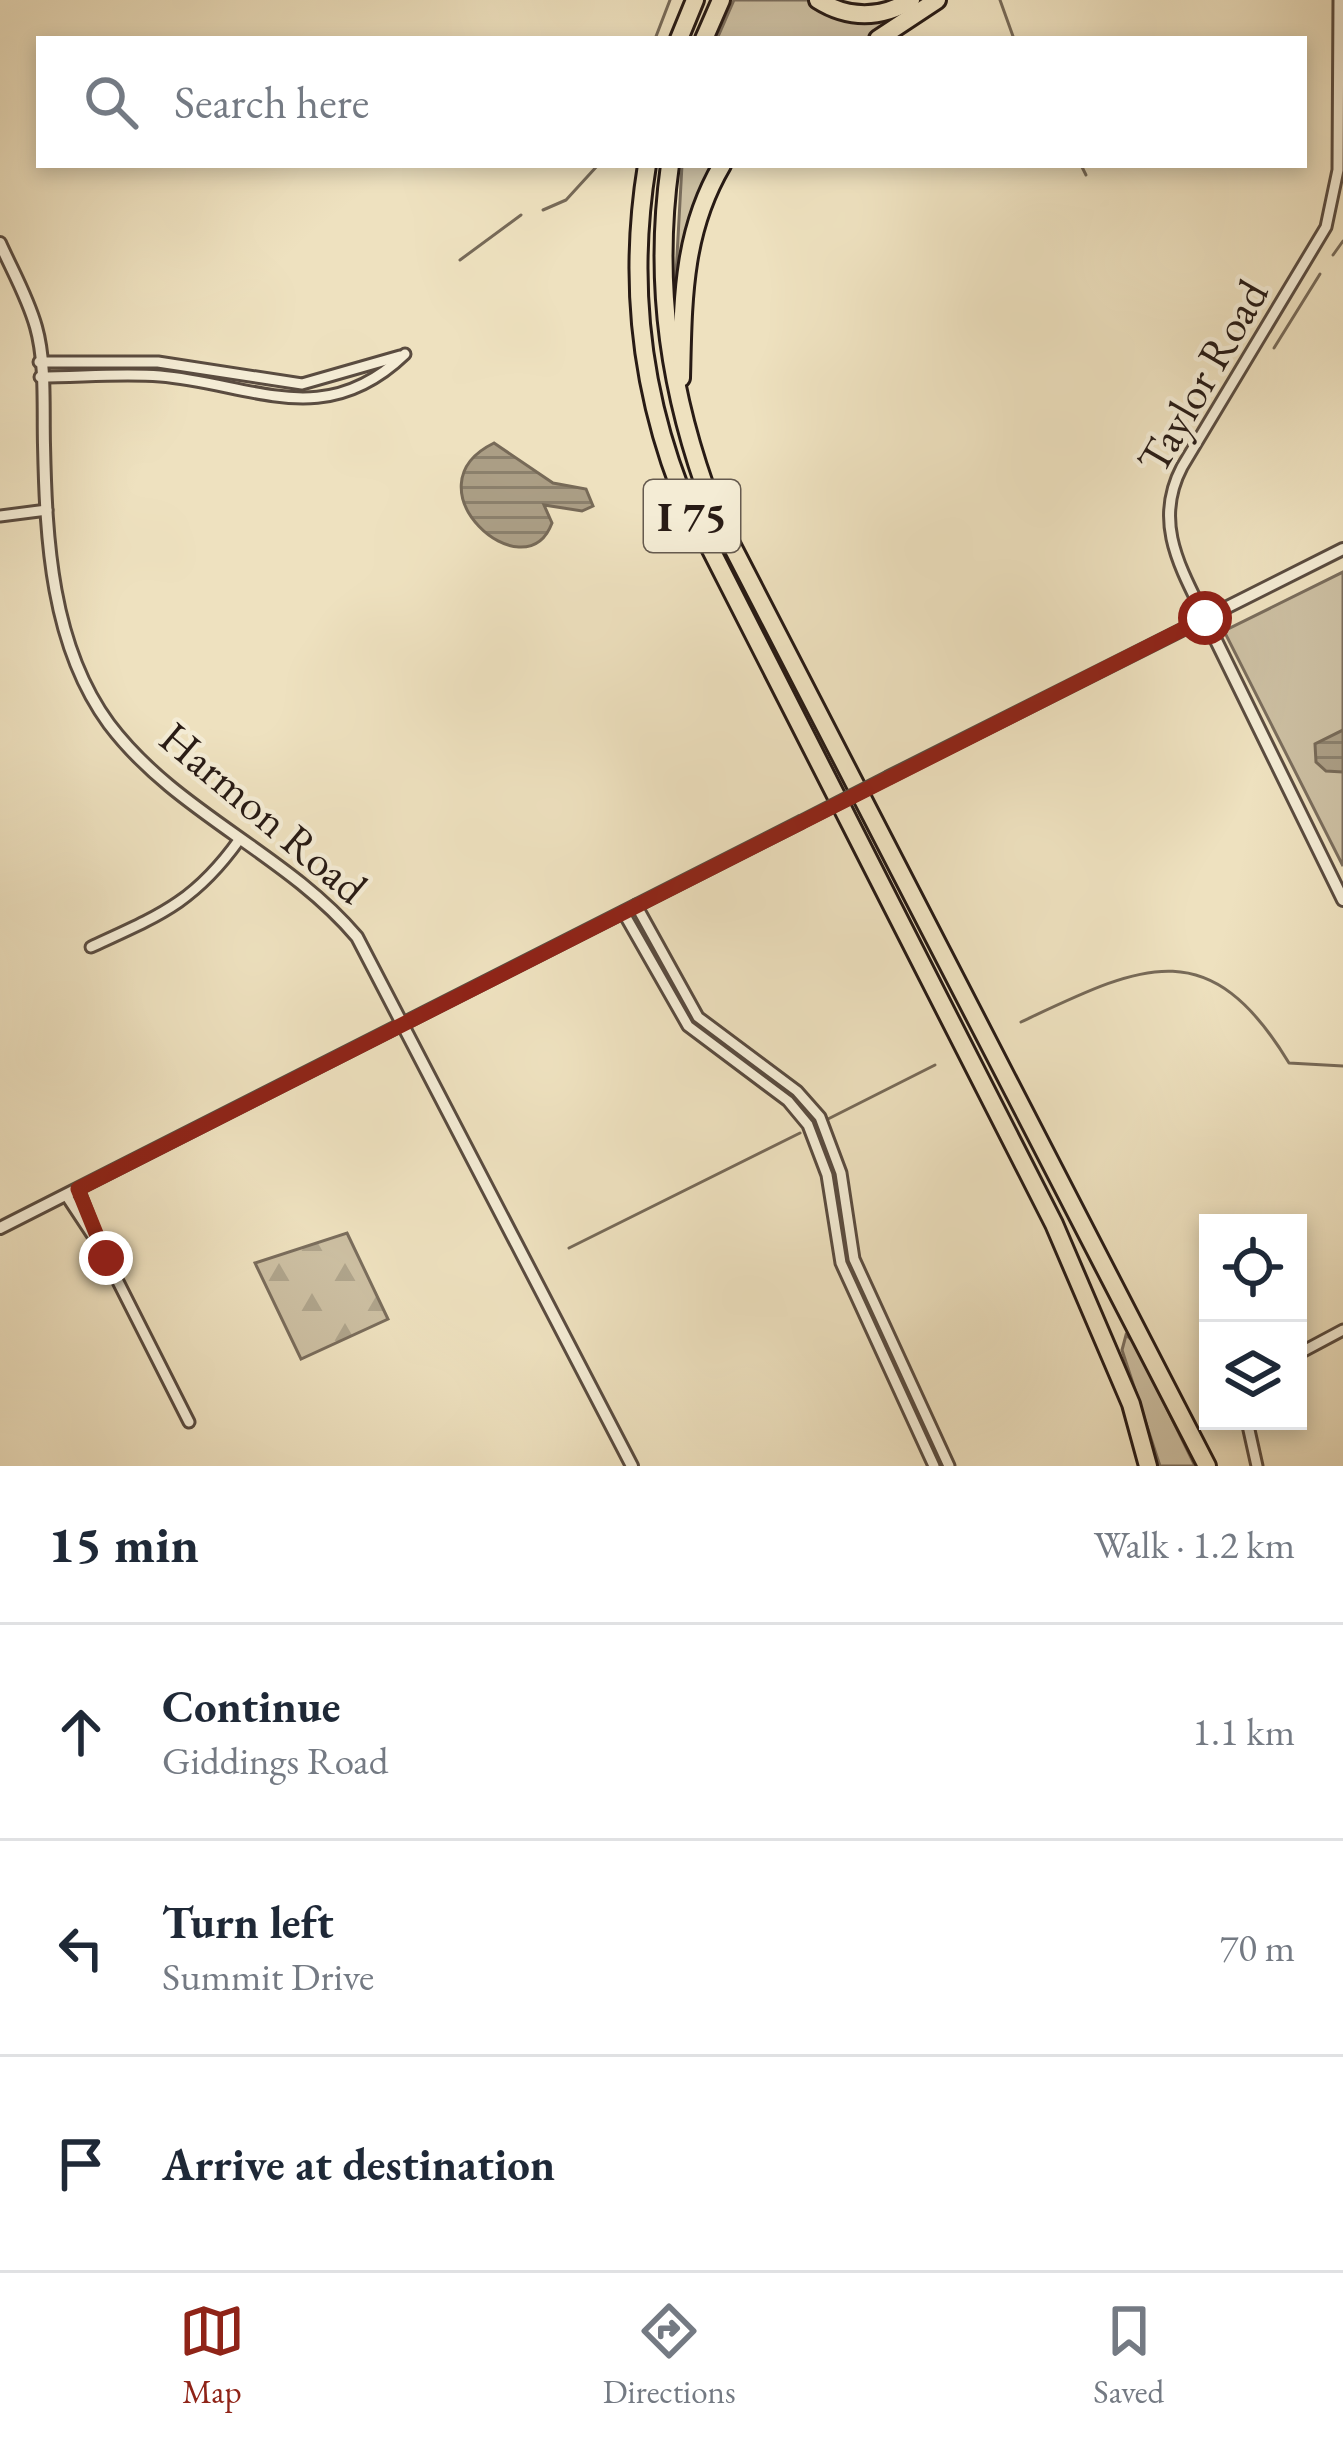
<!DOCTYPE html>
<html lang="en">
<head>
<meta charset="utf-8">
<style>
  :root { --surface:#fff; --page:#f6f6f7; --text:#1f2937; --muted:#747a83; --line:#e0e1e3; --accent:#8f2418 }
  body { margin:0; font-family:"EB Garamond",serif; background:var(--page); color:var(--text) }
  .controls { position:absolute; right:36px; bottom:36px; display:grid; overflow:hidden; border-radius:0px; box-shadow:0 6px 18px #0003 }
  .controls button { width:108px; height:108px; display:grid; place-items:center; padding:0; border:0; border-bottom:3px solid var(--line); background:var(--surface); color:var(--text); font:60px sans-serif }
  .stop { position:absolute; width:36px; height:36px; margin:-27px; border:9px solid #8f2418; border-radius:50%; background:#fff }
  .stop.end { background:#8f2418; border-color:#fff; box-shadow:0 3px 12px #0008 }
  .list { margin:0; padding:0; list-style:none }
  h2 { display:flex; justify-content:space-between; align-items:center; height:156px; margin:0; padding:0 48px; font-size:51px }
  h2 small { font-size:39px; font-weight:400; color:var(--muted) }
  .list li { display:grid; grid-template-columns:78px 1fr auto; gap:36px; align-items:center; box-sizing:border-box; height:216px; padding:0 48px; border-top:3px solid var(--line) }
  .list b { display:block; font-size:45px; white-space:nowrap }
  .list p { margin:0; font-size:39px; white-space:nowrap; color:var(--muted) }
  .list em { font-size:39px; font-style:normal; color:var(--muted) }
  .icon { flex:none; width:66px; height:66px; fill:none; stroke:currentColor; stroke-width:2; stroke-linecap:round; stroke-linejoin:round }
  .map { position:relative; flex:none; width:1343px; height:1466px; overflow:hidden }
  .search { position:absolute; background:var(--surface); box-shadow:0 6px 18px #0003; left:36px; right:36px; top:36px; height:132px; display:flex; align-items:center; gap:30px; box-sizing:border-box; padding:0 42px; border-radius:0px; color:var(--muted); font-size:45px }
  .sheet { height:804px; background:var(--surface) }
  nav { display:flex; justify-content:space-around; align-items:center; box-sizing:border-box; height:168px; border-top:3px solid var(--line); background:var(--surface); font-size:33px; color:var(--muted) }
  nav a { display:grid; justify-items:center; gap:6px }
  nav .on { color:var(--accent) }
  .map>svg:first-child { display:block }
</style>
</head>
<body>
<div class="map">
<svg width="1343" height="1466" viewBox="0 0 1343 1466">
  <defs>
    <pattern id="forest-firs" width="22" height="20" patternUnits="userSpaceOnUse" patternTransform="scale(3)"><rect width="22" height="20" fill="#ccbfa2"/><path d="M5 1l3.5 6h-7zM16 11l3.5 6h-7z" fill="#afa48b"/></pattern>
    <pattern id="water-rules" width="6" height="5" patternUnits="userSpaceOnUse" patternTransform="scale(3)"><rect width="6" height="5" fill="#ab9e85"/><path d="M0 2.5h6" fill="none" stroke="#8b806c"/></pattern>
  </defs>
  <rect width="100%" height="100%" fill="#eee1bf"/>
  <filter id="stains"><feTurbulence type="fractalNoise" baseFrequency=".00167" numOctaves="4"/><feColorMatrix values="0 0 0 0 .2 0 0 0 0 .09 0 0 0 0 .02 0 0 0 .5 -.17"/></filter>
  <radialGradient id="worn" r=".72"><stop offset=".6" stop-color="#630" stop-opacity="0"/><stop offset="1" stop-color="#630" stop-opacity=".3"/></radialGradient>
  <g fill="#ccbfa2" stroke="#7a6d5c" stroke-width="3">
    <path d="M734,0H810L825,10L907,9L920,0H932L869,39H717Z"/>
    <path d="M682,165H716L675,292Z"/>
    <path d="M1343,572V866L1224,631Z"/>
    <path d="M1126,1335L1135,1343L1195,1466H1160L1122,1350Z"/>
  </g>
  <path fill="url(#forest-firs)" stroke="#7a6d5c" stroke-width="3" d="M347,1233L388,1319L301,1359L255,1263Z"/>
  <g fill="url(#water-rules)" stroke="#776a58" stroke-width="3">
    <path d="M494,443L553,483L586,489L593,506L582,511L544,505L552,523C525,595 404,487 494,443Z"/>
    <path d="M1343,730V772L1326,771L1316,762L1315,744Z"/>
  </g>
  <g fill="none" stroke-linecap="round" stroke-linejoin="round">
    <g stroke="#776a58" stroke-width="3">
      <path d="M1000,0L1014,39"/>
      <path d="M655,39L670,0"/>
      <path d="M1081,165L1086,175"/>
      <path d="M543,210L566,200L598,165"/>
      <path d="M1333,255L1343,241"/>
      <path d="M460,260L521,215"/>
      <path d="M1274,348L1320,274"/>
      <path d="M1021,1022C1140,966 1208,929 1289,1063L1343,1066"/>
      <path d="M828,1119L935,1065"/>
      <path d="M569,1248L800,1133"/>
    </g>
    <defs>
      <g id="minor">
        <path d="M39,362H158L302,384L400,356"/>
        <path d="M40,377C79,377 121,373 160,376C253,384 324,432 405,354"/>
        <path d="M0,516L47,510"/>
        <path d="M1205,618C1180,567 1153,522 1182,467L1326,227L1338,170L1339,0"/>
        <path d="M636,905L698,1017L797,1091L820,1117L841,1173L854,1259L949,1466"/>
        <path d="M623,912L688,1026L788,1101L808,1125L827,1175L841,1263L934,1466"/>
        <path d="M91,947C158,916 194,903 239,840"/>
        <path d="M78,1189L100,1246L189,1422"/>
        <path d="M66,1195L99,1245"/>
        <path d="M1298,1354L1343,1330"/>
        <path d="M1247,1421L1257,1466"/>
      </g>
      <g id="tertiary">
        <path d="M0,243C12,270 28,298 36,327C46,362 43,408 44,445C46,539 51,645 109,724C176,813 286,853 357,937L632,1466"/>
        <path d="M1205,618L1343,900"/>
        <path d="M889,777L1343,549"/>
        <path d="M0,1228L801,822"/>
      </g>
      <g id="motorway">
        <path d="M818,0C848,19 881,19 911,0"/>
        <path d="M679,39L695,0"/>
        <path d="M704,39L721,0"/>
        <path d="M878,39L937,0"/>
        <path d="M647,165C629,275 640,385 680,489L1054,1224L1131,1404L1148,1466"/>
        <path d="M670,165C653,285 670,396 713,509L1207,1466"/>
        <path d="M681,378C683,301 682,233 722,165"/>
      </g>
    </defs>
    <use href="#minor" stroke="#5a4c40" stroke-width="15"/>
    <use href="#tertiary" stroke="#5a4c40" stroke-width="16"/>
    <use href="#motorway" stroke="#281b15" stroke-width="22"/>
    <use href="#minor" stroke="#f4ecd5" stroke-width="9"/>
    <use href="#tertiary" stroke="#f4ecd5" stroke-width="10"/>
    <use href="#motorway" stroke="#eee1bf" stroke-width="16"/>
    <defs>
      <path id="tertiary-bridge" d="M801,822L889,777"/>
    </defs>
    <use href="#tertiary-bridge" stroke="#5a4c40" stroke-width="16" stroke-linecap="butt"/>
    <use href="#tertiary-bridge" stroke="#f4ecd5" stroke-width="10"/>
  </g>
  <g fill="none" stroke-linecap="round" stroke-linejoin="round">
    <path stroke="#8f2418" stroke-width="15" d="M106,1258L78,1189L1205,618"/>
  </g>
  <g text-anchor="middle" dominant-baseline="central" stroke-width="9" stroke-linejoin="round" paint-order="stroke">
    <rect fill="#f4ecd5" stroke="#655a4f" stroke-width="3" x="644" y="480" width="96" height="72" rx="9"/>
    <g font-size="42" font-weight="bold" fill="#281b15">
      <text x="692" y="516">I 75</text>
    </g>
    <g font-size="45" fill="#281b15" stroke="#f4ecd5">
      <text transform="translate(1202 376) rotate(-60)">Taylor Road</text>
      <text transform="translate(264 812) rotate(40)">Harmon Road</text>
    </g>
  </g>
  <rect width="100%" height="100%" filter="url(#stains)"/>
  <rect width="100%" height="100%" fill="url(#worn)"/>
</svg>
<div class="controls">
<button><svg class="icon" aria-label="locate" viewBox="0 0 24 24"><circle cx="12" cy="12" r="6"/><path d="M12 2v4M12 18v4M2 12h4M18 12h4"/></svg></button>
<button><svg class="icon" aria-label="layers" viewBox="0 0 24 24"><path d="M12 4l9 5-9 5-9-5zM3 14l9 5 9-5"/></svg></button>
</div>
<div class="stop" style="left:1205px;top:618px"></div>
<div class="stop end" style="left:106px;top:1258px"></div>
<div class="search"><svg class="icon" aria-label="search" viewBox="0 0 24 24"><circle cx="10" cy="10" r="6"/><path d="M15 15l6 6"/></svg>Search here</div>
</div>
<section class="sheet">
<h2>15 min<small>Walk · 1.2 km</small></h2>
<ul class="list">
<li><svg class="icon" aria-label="ahead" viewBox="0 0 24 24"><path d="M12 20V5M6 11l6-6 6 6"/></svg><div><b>Continue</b><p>Giddings Road</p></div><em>1.1 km</em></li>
<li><svg class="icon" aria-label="left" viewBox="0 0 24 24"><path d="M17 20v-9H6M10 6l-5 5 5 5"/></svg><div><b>Turn left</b><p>Summit Drive</p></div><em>70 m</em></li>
<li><svg class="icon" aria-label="arrive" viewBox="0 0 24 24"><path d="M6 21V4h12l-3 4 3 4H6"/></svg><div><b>Arrive at destination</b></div></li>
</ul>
</section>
<nav>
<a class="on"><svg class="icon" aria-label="map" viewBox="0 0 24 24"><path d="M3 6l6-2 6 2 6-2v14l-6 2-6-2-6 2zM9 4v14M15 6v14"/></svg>Map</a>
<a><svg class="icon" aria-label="directions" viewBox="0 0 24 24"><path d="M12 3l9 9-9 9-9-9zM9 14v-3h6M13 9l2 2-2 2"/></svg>Directions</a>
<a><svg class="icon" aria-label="saved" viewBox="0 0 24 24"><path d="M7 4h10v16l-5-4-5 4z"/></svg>Saved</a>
</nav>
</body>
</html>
